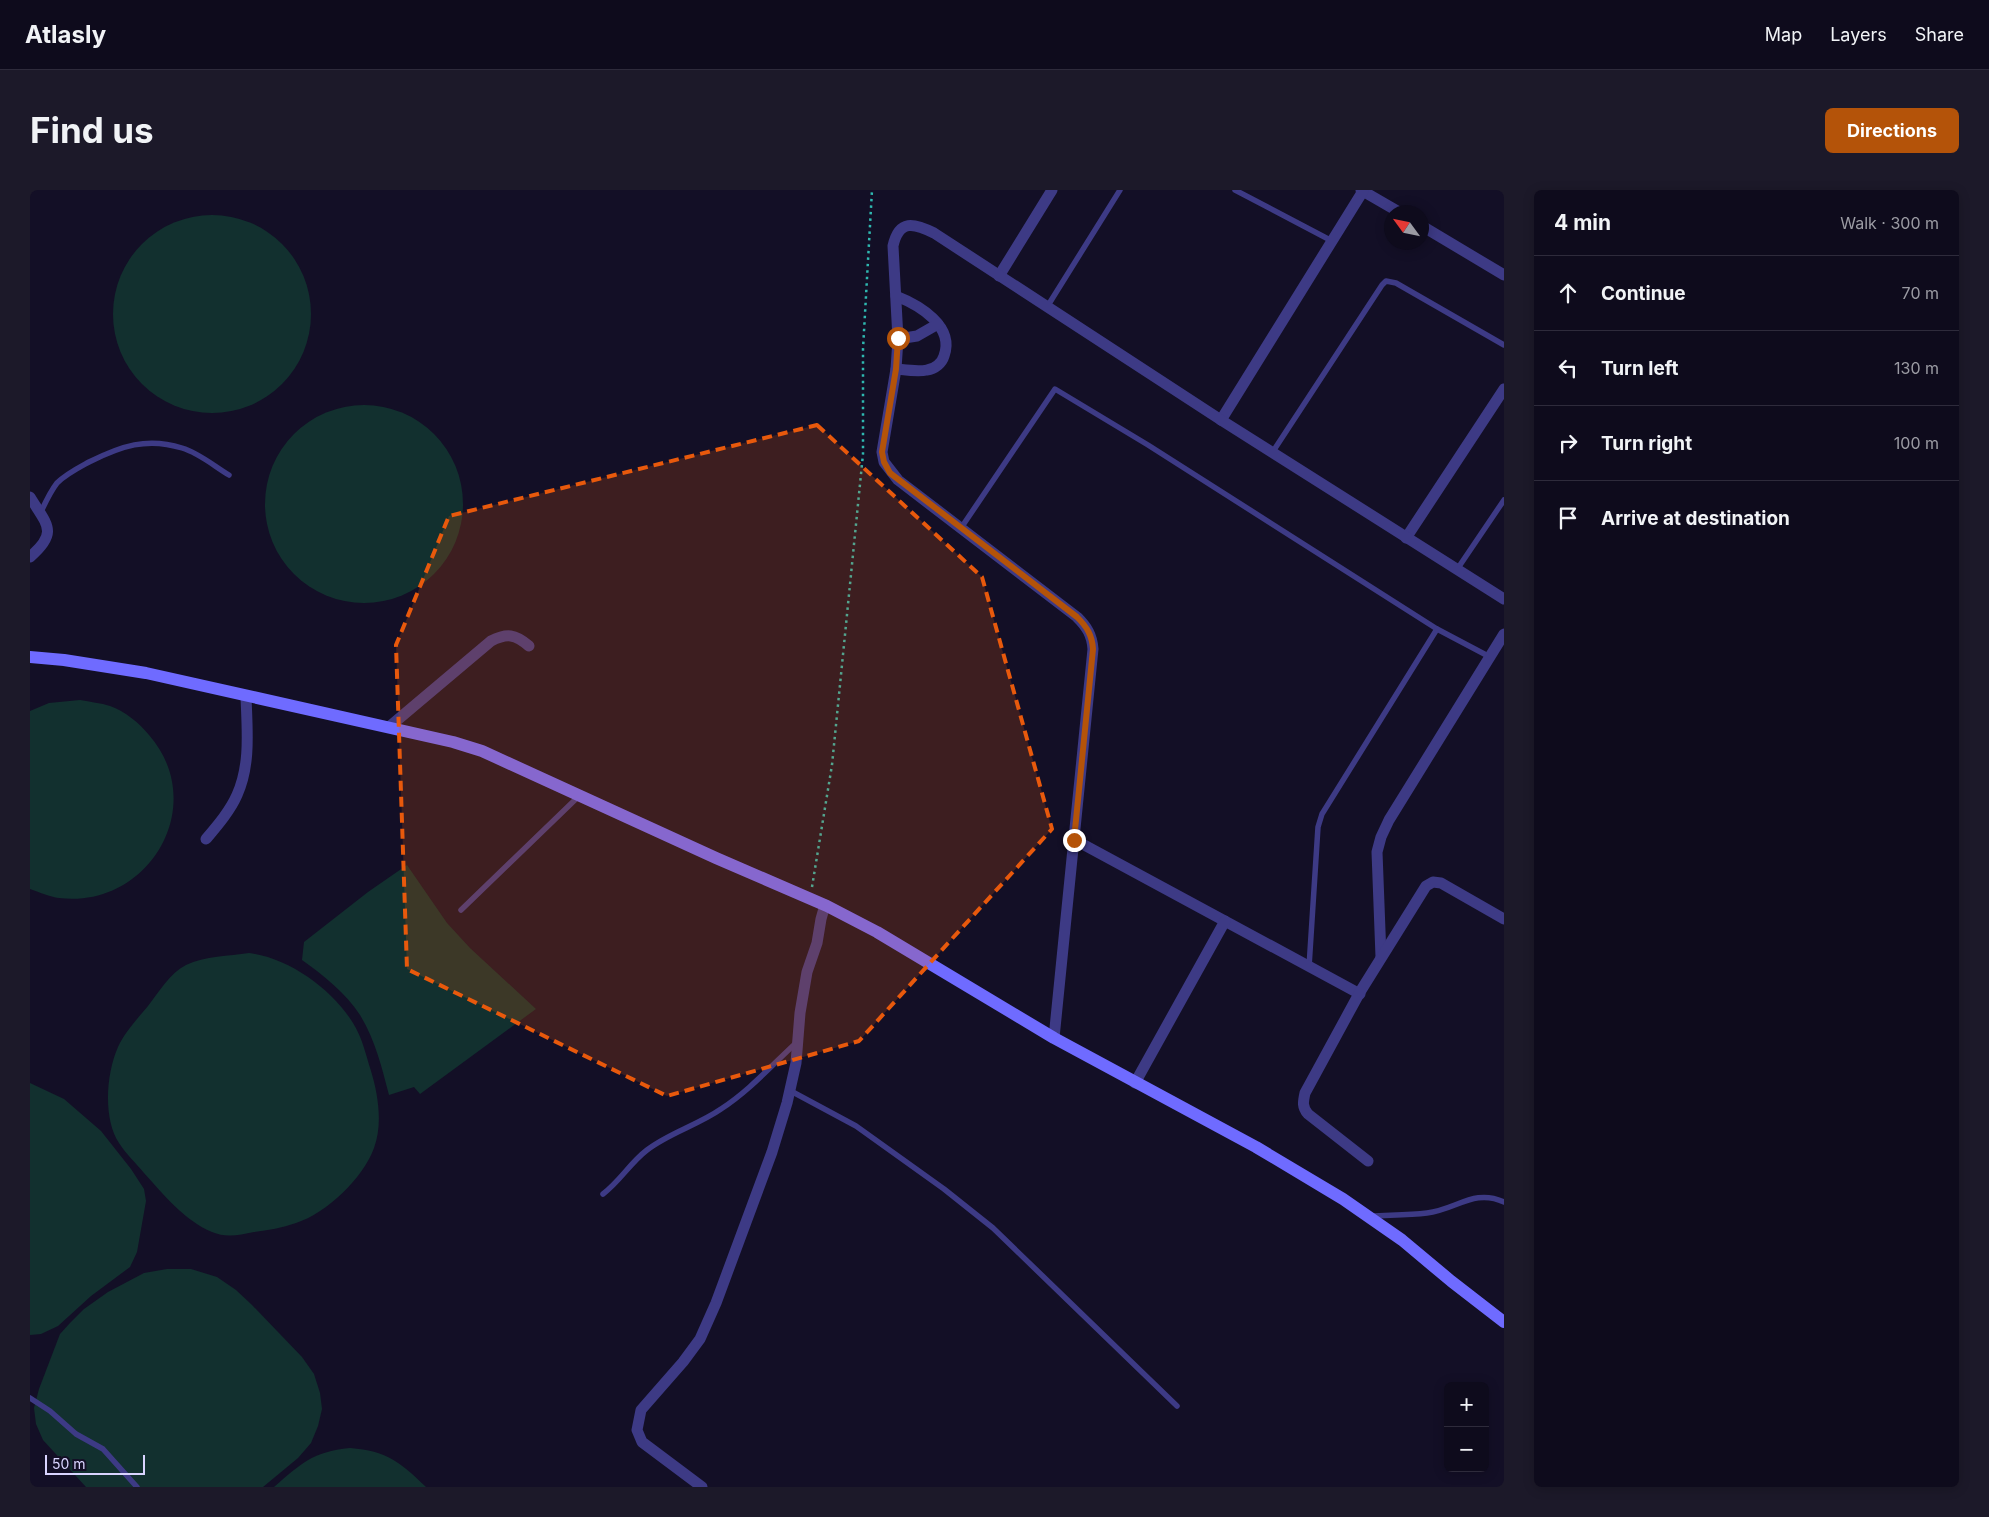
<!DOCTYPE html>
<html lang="en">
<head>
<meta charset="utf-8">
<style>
  :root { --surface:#0e0b1c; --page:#1c1929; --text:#f1f3f6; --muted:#9b9ba3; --line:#2e2b3b; --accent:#b45309 }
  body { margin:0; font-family:Inter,sans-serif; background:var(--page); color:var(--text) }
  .controls { position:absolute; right:15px; bottom:15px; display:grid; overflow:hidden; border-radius:8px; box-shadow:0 2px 12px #0003 }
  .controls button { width:45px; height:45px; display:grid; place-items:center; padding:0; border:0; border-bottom:1px solid var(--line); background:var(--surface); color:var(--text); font:25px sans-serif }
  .compass { position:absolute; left:1354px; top:15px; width:45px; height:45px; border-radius:50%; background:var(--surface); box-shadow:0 2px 12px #0003; rotate:303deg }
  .scale { position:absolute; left:15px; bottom:12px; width:100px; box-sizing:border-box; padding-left:5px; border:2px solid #d9d4ff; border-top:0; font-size:14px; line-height:18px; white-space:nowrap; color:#d9d4ff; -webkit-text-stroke:4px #130f26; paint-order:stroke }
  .stop { position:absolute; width:15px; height:15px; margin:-11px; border:4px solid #b45309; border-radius:50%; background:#fff }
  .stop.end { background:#b45309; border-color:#fff; box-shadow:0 1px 5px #0008 }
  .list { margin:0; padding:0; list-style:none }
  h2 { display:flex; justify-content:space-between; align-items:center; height:65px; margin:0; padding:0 20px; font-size:21px }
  h2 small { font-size:16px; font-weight:400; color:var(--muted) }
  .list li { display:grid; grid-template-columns:32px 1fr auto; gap:15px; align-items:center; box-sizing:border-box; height:75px; padding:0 20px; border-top:1px solid var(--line) }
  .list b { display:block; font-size:19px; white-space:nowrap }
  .list em { font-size:16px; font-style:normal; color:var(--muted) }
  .icon { flex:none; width:28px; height:28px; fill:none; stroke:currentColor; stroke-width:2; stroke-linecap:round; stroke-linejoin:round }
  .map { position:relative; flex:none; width:1474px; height:1297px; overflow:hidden; border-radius:8px }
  header { display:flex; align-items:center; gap:30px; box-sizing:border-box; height:70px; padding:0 25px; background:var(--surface); border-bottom:1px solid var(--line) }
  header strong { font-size:24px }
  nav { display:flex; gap:28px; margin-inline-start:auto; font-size:18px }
  .intro { display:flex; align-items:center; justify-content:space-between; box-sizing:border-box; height:120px; padding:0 30px }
  h1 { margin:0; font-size:35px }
  .button { padding:12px 22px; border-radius:8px; background:var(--accent); color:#fff; font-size:18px; font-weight:700 }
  main { display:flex; gap:30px; padding:0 30px }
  aside { flex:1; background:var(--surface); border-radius:8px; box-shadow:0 2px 12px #0003 }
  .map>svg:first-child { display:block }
</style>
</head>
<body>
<header>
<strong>Atlasly</strong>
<nav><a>Map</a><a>Layers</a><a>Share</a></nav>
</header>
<div class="intro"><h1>Find us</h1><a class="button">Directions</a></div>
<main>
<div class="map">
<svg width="1474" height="1297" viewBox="0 0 1474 1297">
  <rect width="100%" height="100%" fill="#130f26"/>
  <g fill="#12302f">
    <circle cx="182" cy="124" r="99"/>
    <circle cx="334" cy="314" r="99"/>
    <path d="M50,510C60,512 71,513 80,516C95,521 109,533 119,545C180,615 119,719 29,708C20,707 9,702 0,699V521L19,513Z"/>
    <path d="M377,675L417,733L440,758L506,819L390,904L384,897L359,905C352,878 345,849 330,825C316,803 293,785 272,770L274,752L338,702Z"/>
    <path d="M219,763C259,768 302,799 323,833C332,847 336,865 341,881C348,904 353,934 344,958C333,988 297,1023 266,1033C252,1038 238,1040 224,1042C209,1045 196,1048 182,1042C155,1031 133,1004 114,983C106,973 96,964 89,953C73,929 76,884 88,857C95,842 107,829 118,816C129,802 140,783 156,775C175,766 199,766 219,763Z"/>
    <path d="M0,893L34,909L71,941L101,979L114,999L116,1011L107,1062L100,1077L61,1106L28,1136L11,1144L0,1145Z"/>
    <path d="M137,1079H161L187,1087L206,1100L222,1115L272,1167L284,1184L290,1203L292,1219L288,1236L281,1253L268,1268L233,1297H56L13,1250L6,1234L4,1218L9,1199L30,1144L40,1133L54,1119L78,1102L114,1083Z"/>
    <path d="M320,1258C357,1261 370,1272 396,1297H244C272,1273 282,1262 320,1258Z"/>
  </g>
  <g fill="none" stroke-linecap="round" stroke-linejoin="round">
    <path stroke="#2fb8b0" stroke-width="2.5" stroke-dasharray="2.5 4" stroke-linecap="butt" d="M782,697L802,575L833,264V159L842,0"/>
    <g stroke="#3d3a85" stroke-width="5.5">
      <path d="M1205,0L1302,51"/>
      <path d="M1017,117L1090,0"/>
      <path d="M1242,263L1352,95L1356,91L1366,93L1474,155"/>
      <path d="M10,324C15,313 20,302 27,293C36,284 48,278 59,272C91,256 117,247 152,258C169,263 184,276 199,285"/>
      <path d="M931,338L1025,199L1118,255L1407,439L1460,467"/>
      <path d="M1428,378L1474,310"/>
      <path d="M431,720L549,606"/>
      <path d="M1279,777L1288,637L1292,624L1407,439"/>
      <path d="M759,900L826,936L914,999L963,1038L1147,1216"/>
      <path d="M573,1004C591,990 600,973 617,960C639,943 668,935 691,919C719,901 742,875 766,853"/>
      <path d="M1342,1026C1360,1025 1379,1025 1397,1023C1426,1020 1444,998 1474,1012"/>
      <path d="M0,1208L20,1221L46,1244L73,1259L107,1297"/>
    </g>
    <g stroke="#3d3a85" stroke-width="11">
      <path d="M1331,0L1369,22"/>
      <path d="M1392,36L1474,85"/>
      <path d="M969,86L1022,0"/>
      <path d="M866,106C889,115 925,136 914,166C912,173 905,179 897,180C888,182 876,180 866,179"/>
      <path d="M868,149L887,146L908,134"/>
      <path d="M1191,230L1333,1"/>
      <path d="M0,307C17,335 29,342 0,367"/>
      <path d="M1376,348L1474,199"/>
      <path d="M359,537L461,451C477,443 485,444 499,456"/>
      <path d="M176,649C187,636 200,621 207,605C221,574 217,539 216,506"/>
      <path d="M1045,650L1330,804"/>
      <path d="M1351,767L1347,662L1351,647L1359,630L1474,444"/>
      <path d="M1024,848L1063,459C1062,445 1057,437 1047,427L868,290L854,272L852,262L866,179L868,149L863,56C869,29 884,33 904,43L1191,230L1474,409"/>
      <path d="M1105,893L1195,731"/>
      <path d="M1338,971L1278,924C1272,917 1273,912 1275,903L1330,802L1396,696L1403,692L1411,693L1474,729"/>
      <path d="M672,1297L612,1252L607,1240L611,1220L653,1172L670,1149L686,1113L742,962L757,913L766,873L770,823L777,782L787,753L791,729L795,715"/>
    </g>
    <path stroke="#6f6bff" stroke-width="12" d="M0,467L34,470L116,483L423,552L452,561L686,668L797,716L847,742L1024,848L1226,957L1313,1009L1372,1050L1421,1091L1474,1132"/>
  </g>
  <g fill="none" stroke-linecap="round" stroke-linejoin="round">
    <path stroke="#b45309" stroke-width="6" d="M868,148L866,179L852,262L854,272L860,283L1047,427C1057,437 1062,445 1063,459L1044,650"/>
  </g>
  <path fill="#e8590c" fill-opacity="0.2" stroke="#e8590c" stroke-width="4" stroke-dasharray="10 6" stroke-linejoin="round" d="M787,235L952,387L1022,639L829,851L637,906L377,779L366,455L419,326Z"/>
</svg>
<div class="controls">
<button>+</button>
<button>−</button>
</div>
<svg class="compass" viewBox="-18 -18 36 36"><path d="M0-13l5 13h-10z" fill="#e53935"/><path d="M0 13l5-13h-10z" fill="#9b9ba3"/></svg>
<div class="scale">50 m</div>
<div class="stop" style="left:868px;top:148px"></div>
<div class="stop end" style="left:1044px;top:650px"></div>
</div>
<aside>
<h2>4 min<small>Walk · 300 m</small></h2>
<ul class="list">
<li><svg class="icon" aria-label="ahead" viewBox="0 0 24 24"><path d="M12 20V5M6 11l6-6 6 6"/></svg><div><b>Continue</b></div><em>70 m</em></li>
<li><svg class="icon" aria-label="left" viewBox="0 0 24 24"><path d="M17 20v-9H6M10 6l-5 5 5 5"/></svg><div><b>Turn left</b></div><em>130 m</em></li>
<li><svg class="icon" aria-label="right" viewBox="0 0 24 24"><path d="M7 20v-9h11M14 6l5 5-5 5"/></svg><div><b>Turn right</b></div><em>100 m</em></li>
<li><svg class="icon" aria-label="arrive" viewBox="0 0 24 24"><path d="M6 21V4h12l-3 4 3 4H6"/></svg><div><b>Arrive at destination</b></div></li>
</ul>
</aside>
</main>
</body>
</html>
